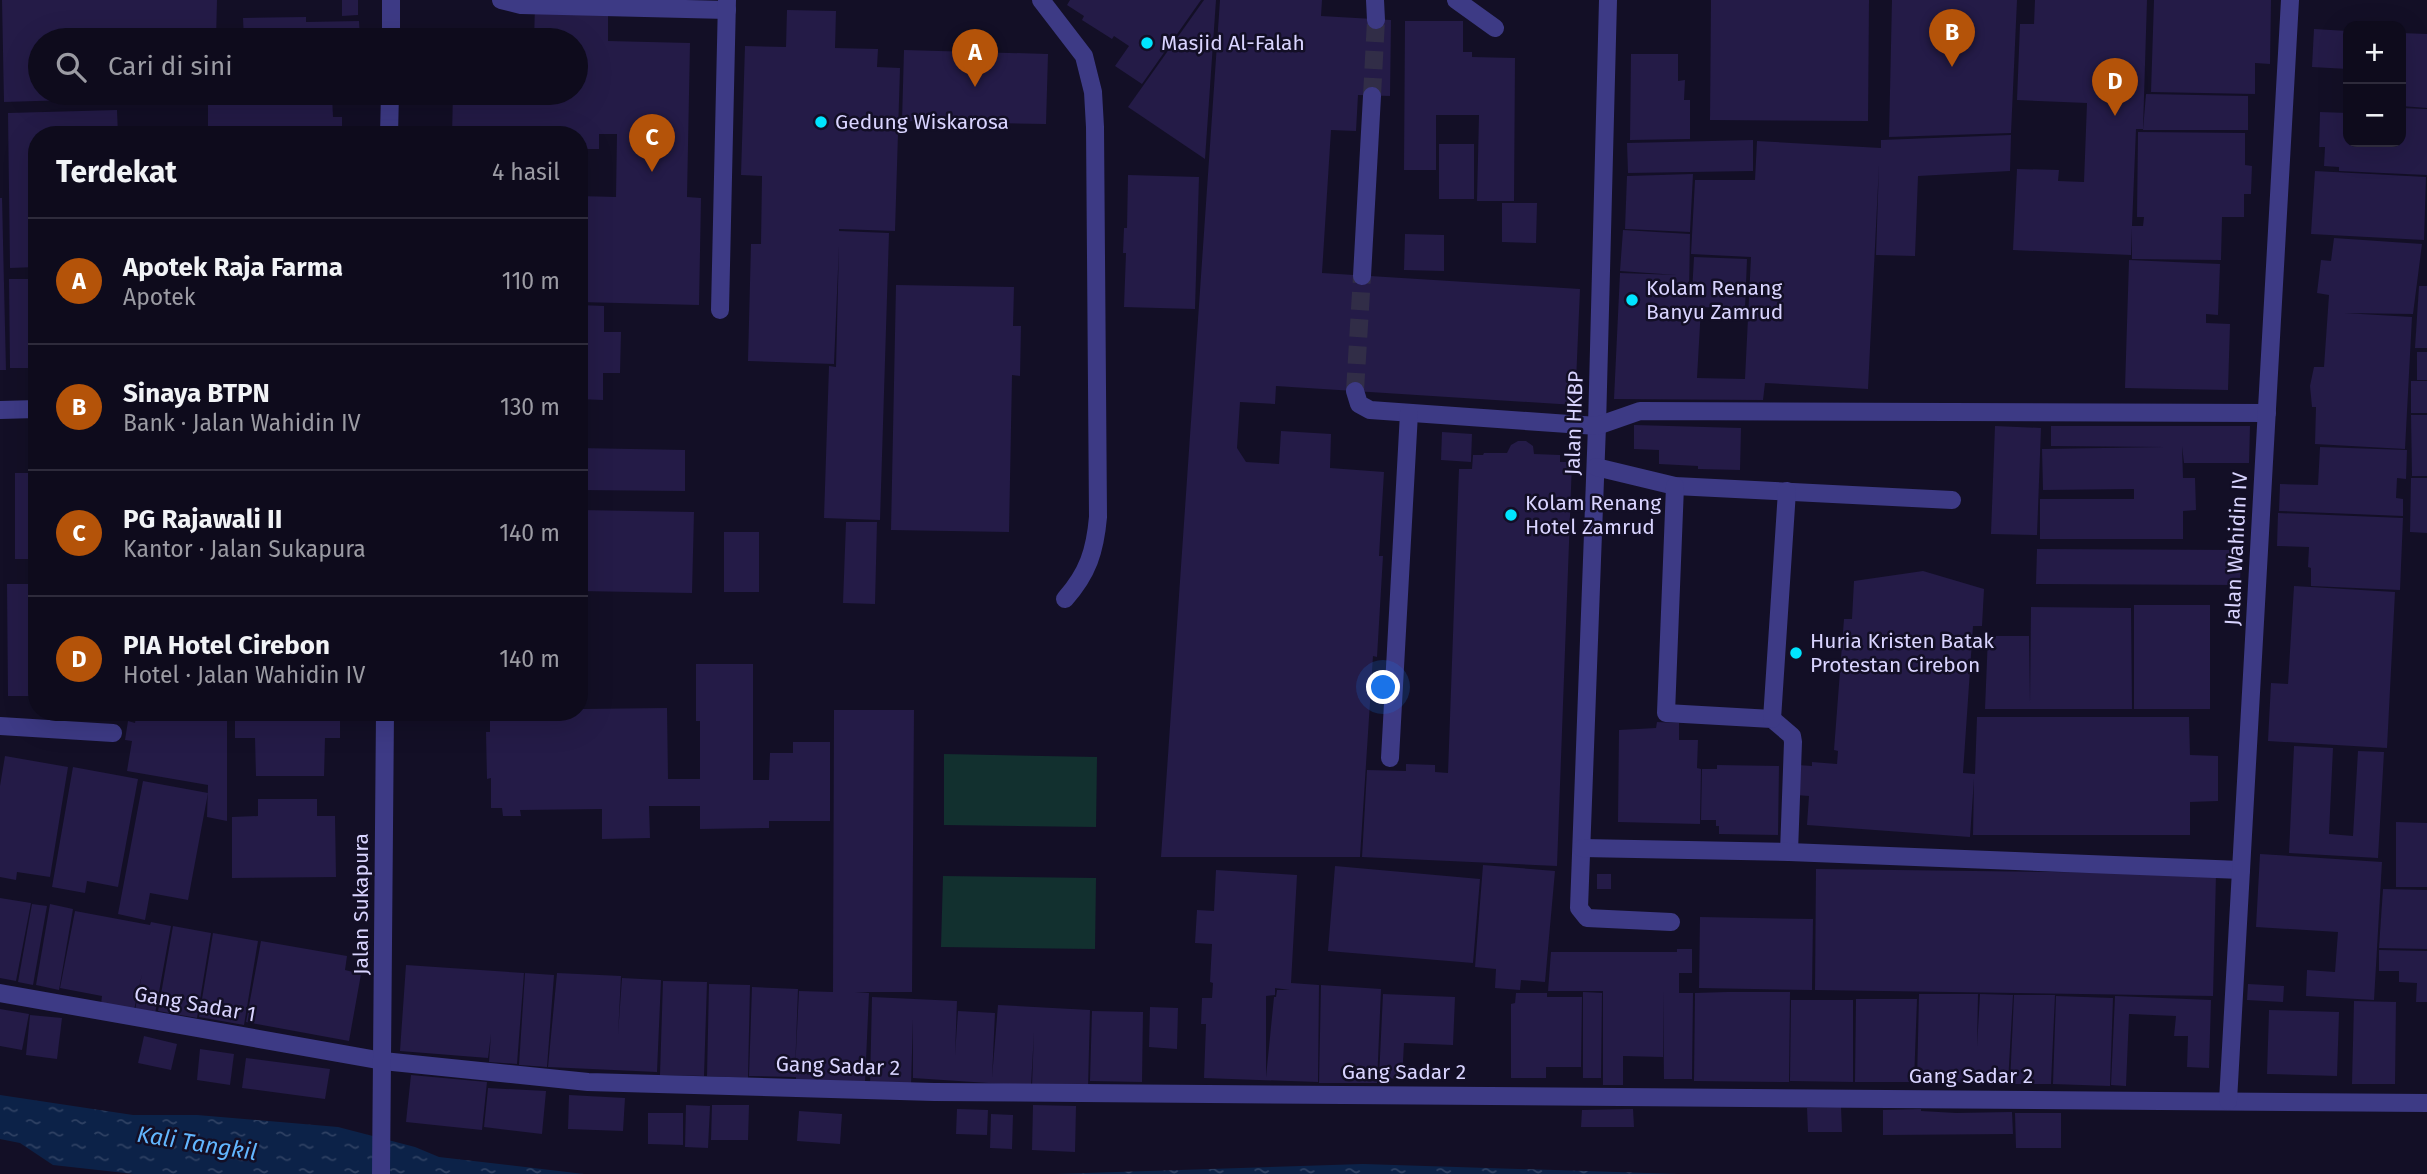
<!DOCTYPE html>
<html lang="id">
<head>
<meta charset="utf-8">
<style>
  :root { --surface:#0e0b1c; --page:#1c1929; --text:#f1f3f6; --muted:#9b9ba3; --line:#2e2b3b; --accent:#b45309 }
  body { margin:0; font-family:"Fira Sans",sans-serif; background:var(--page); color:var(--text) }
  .controls { position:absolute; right:21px; top:21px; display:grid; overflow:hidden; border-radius:14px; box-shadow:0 7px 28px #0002 }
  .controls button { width:63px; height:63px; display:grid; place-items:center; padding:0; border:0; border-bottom:2px solid var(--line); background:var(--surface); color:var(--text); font:35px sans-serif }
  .you { position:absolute; left:1384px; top:688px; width:24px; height:24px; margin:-18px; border:5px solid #fff; border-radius:50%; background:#1a73e8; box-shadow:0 0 0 10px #1a73e833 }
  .badge { display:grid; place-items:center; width:46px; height:46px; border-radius:50%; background:var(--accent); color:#fff; font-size:23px; font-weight:700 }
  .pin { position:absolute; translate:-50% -58px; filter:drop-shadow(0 2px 4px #0008) }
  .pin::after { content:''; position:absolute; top:37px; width:24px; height:21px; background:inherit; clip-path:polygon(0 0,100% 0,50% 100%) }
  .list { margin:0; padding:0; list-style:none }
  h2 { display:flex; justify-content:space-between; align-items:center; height:91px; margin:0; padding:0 28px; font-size:30px }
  h2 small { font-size:23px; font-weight:400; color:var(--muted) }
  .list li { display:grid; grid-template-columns:46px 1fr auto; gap:21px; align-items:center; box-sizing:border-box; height:126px; padding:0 28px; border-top:2px solid var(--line) }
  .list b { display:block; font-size:26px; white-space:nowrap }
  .list p { margin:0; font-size:23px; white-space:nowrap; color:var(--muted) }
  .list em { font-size:23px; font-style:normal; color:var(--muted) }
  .icon { flex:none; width:38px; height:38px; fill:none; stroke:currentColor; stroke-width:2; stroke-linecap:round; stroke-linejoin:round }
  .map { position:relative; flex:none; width:2427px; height:1174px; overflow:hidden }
  .search { position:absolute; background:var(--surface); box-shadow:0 7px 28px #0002; left:28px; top:28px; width:560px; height:77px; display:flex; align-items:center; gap:18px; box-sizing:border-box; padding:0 24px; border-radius:38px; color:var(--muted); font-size:26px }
  .panel { position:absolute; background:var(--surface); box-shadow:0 7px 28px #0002; left:28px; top:126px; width:560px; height:595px; border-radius:28px }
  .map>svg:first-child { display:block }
</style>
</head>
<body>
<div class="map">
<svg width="2427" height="1174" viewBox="0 0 2427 1174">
  <defs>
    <pattern id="water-ripples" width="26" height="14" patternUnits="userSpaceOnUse" patternTransform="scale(1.75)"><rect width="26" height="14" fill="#0c2248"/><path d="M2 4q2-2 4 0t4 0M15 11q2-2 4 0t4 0" fill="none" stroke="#2f4163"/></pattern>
  </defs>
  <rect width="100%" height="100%" fill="#130f26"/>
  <g fill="#12302f">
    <path d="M944,754L1097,757L1096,827L944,825Z"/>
    <path d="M943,876L1096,878L1095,949L941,947Z"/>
  </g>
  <g fill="url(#water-ripples)">
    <path d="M0,1095L133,1115H197L338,1127L415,1147L439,1157L584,1174H134L53,1165L20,1143L0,1139Z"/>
    <path d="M1363,1164L1678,1174H1055Z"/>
  </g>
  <g fill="#241b47" fill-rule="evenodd">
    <path d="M2,0H217L216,40H40V93H232V95L4,102Z"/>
    <path d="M342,0H358V15L342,16Z"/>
    <path d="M1070,0H1201L1142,84L1115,66L1129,46L1114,36L1112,39L1082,20L1084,16L1067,5Z"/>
    <path d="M1204,0H1216L1205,159L1128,107Z"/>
    <path d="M1220,0H1322L1321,16L1391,20L1390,96L1358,95L1356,131L1331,130L1322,273L1580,289L1575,405L1276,386L1275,404L1240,402L1237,448L1246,462L1279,464L1281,431L1331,434L1330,468L1384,472L1379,556H1383L1377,657L1373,656L1360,857H1161Z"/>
    <path d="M1711,0H1869L1868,121L1710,120Z"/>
    <path d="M1892,0H2017L2011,133L1889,137Z"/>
    <path d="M2035,0H2147L2143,129H2136L2132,226H2143L2144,217H2137L2138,132L2245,133V165L2252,166L2251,194H2244V217H2222L2221,260L2132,259V228L2131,255L2013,250L2017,169L2059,170L2058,181L2084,182L2087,103L2017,100L2020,24H2034Z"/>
    <path d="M2154,0H2271L2270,64L2255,63V94L2151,92Z"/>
    <path d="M535,6L608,7V41L690,43L687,197L701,198L699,305L579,302V196L616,197L617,134H599V149H579V135L517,133V135H452L453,93H576V40H534Z"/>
    <path d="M787,10L836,11L835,48L878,49L877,67L900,68L895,231L839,229V231L889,233L880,520L824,518L829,366L836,367L839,246L834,364L748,361L751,244H761L762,176L741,175L745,46L786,47Z"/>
    <path d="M306,17V22L359,21L360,40H244L243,18Z"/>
    <path d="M1405,21H1463V52H1472V57L1515,58L1514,201H1477L1479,115H1436V170H1404Z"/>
    <path d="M2314,29L2348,31V69L2312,67Z"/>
    <path d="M2401,33L2427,34V108L2401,106Z"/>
    <path d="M904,50L1048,54L1046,124L902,121Z"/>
    <path d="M1631,54H1678V81L1685,80L1684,100H1690V139L1630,140Z"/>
    <path d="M2146,94L2248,96V130H2143Z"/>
    <path d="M332,96L333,117H342V135H208V99Z"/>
    <path d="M2401,108L2427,109V175L2339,171V167L2324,166L2325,147H2319L2320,112L2348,113V142H2401Z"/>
    <path d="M117,110L118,135H37V267L10,268L8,113Z"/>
    <path d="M2011,135L2010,171L1918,176L1915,256L1876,255L1879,165L1868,389L1765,383L1763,400L1614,399L1620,273L1677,275L1620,271L1623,230L1690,234L1689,293H1692L1694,257L1747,259L1745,309L1701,307L1697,378L1745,379L1751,257L1691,254L1695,180H1755L1757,141L1881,148V140Z"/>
    <path d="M1753,140V171L1628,173L1627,143Z"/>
    <rect x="1439" y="144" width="35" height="55"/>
    <path d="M2315,171L2426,177L2424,240L2311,234Z"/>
    <path d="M1693,174L1690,232L1625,229L1627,176Z"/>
    <path d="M1128,175L1199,177L1195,309L1124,307L1126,253H1123L1124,228H1127Z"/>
    <path d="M0,198H2L6,370H0Z"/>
    <path d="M1502,203H1537L1536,243L1502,242Z"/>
    <path d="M1405,234L1444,235V271L1404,270Z"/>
    <path d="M2334,238L2422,244L2413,314L2344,313L2412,317L2405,449L2315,444L2316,407H2312L2310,386L2314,367H2324L2329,295L2317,293L2321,260L2331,261Z"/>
    <path d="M2129,260L2220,264L2218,315L2206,314V323L2230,324L2228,390L2125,388Z"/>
    <path d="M9,279H37V368H10Z"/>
    <path d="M896,285L1014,287L1013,326H1021L1020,376L1012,375L1009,532L891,530Z"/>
    <path d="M2419,286H2427V348H2415Z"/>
    <path d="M579,305L604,306V332H621L620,373H603V400L579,399Z"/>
    <rect x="2417" y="352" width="10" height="28"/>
    <rect x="2411" y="381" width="16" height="32"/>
    <path d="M2411,415H2427V476H2412Z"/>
    <path d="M1634,425L1741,428L1740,470L1698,469V466L1659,464V450L1634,449Z"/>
    <path d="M1995,426L2041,428L2037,535L1991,534Z"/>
    <path d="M2051,426H2250L2249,463H2184L2182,446L2183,478H2195L2196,510L2183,511V539H2040V499H2134V489L2043,490L2042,449L2165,447L2051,446Z"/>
    <path d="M1442,432L1472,434L1471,462L1441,460Z"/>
    <path d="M1518,441H1526L1533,446L1534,454L1560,455V462H1572L1557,866L1362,857L1367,770L1406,771V764L1435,765V772L1448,773L1459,469H1472L1473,455H1483L1484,453H1507L1511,445Z"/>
    <path d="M2320,447L2407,450L2406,479L2397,478L2396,498L2403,499V516L2279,511L2280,484L2318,485Z"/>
    <path d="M579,448L685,450V491L579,490Z"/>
    <rect x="15" y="473" width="22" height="86"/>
    <path d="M2411,478H2427V533L2410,532Z"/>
    <path d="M579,510L694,512L692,593L579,591Z"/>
    <path d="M2278,513L2403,518L2400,590L2311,586V568L2308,567L2309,547L2277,546Z"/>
    <path d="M846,522H877L875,604L843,603Z"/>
    <rect x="724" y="532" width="35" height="60"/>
    <path d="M2037,549L2241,550L2240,585L2036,584Z"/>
    <path d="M33,569H37V696H8L7,584H33Z"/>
    <path d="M1923,571L1984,589L1982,626H1973L1963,773L1975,774L1977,717H2189L2190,755L2218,756V801L2190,802V835H1973L1974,779L1970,837L1807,825L1809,796L1796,795L1798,765L1812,766V762L1837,764L1838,751L1834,750L1844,619H1852L1854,581Z"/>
    <path d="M2294,586L2395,592L2387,748L2268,741L2271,683L2288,684Z"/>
    <rect x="2134" y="605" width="76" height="104"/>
    <path d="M2031,607L2131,608L2132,709H1985L1988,636H2029L2030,703Z"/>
    <path d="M696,664H753V780H769L770,753H793V742H830V821H769V828L700,829V806H649L650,838L602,839V809L520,810L521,816H503L502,808H491V778L487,779L486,732H490V712H579V684H583V709L667,708L668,779H700V721H696Z"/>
    <path d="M834,710H914L912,992H855L869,993L865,1083L796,1080V1077L749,1076L752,987L798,989L795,1071L799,991L833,992Z"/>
    <path d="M137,712H227V821L207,817L208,785L127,771L132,741L125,740L128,721L135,723Z"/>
    <path d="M235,712H340V738H325L324,776H256L255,738H235Z"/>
    <path d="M1657,722L1679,723V740H1698L1697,768L1701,769L1700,824L1618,822L1619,730L1656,728Z"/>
    <path d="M2294,746L2333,748L2329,834L2353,836L2358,751L2384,752L2378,858L2289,853Z"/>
    <path d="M5,756L68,767L50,877L17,872L16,880L0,877V786Z"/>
    <path d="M1717,765L1779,766L1778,835L1719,834V826H1716V820H1701L1702,769H1717Z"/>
    <path d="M73,767L138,779L118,887L87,881L85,893L52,887Z"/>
    <path d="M143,781L208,793L188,900L150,893L145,920L118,914Z"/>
    <path d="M258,799H317V816H335L336,877L232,878V817L258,816Z"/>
    <path d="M2396,822L2427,823V887H2396Z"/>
    <path d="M2260,854L2382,862L2374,1000L2306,996L2307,970L2335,972L2338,932L2256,927Z"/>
    <path d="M1483,865L1555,871L1545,982L1521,980L1520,990L1495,988L1496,969L1475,967Z"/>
    <path d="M1335,866L1480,879L1473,963L1328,951Z"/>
    <path d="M1816,869L2216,874L2213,996L1815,990Z"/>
    <path d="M1216,870L1297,875L1291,983L1319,985L1318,1082L1204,1078L1206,1024H1201L1202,998H1212L1213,983L1210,982L1212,944L1195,943L1197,910L1214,911ZM1275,988L1290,990H1277L1276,997H1274L1266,1077V996L1275,995Z"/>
    <rect x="1597" y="874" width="14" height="15"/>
    <path d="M2383,889L2427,890V949L2379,948Z"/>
    <path d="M0,898L31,903L16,981L0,978Z"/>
    <path d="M32,904L47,906L33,985L18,982Z"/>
    <path d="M50,904L73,909L59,990L36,985Z"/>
    <path d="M75,911L150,925L151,922L171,926L155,1014L135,1010L142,974L134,1010L101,1004L102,996L60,988Z"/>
    <path d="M1700,917L1813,919L1812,990L1699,988Z"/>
    <path d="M173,926L211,933L197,1018L158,1011Z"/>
    <path d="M213,933L258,941L244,1025L199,1017Z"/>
    <path d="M261,941L347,956L345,970L361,974L349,1041L246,1022Z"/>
    <path d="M1677,949H1692V973H1679V993H1693L1692,1079H1664L1663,992V1057L1623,1056V1085H1603V991H1548L1551,952H1677Z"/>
    <path d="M2379,950L2427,951V1002H2416L2417,983L2399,982V971H2379Z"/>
    <path d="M406,965L524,973L517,1064L489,1062L491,1034L488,1058L400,1051Z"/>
    <path d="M525,973L554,975L547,1067L519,1065Z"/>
    <path d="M557,973L621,976L618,1035L622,978L661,980L657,1072L548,1067Z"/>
    <path d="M663,981L707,982L704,1076L660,1075Z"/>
    <path d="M709,984L750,985L748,1078L707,1076Z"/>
    <path d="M2248,984L2284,986L2283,1002L2247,1000Z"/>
    <path d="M1321,985L1381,989L1377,1083H1319Z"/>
    <path d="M1583,992L1602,993L1601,1078H1583Z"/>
    <path d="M1727,992H1790L1789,1082L1694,1081L1695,993Z"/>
    <path d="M1516,993H1547V997H1582L1581,1067H1546V1078H1511V1004L1515,1003Z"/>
    <path d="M1383,994L1455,997L1453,1045L1404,1043L1402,1079L1379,1078Z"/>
    <path d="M1919,994H1978L1977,1047L1980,994L2013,995L2008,1083L1917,1082Z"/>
    <path d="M2014,995H2055L2051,1084H2010Z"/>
    <path d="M2056,996L2113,998L2110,1086L2053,1084Z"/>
    <path d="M2115,996L2211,1000L2209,1068L2187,1067L2188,1036H2174L2176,1016L2129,1014L2126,1086L2111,1085Z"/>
    <path d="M872,997L957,1001L955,1055L958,1011L995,1013L992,1078L998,1005L1090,1010L1088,1088L1032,1086L1034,1032L1031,1086L913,1078V1019L911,1086L870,1085Z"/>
    <path d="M1856,999H1917L1914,1082H1855Z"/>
    <path d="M1791,1000H1853V1082L1790,1081Z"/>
    <path d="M2354,1001L2396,1002L2395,1084H2352Z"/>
    <path d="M1150,1007L1178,1008L1177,1049L1149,1047Z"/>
    <path d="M0,1009L29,1014L22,1050L0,1046Z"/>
    <path d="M2269,1010L2339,1012L2337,1076L2267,1074Z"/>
    <path d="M1092,1011L1143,1012L1142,1082L1090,1081Z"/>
    <path d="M30,1015L62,1018L57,1059L26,1055Z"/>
    <path d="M144,1036L177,1044L171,1070L138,1063Z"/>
    <path d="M200,1049L234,1054L230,1085L197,1080Z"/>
    <path d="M246,1058L330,1069L325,1099L242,1088Z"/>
    <path d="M411,1075L487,1082L482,1130L406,1122Z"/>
    <path d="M488,1088L546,1091L542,1134L484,1127Z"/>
    <path d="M569,1095L625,1098L623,1131L568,1129Z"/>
    <path d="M686,1105L710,1106L708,1148L685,1147Z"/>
    <path d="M712,1105H749L748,1140H711Z"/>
    <path d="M1033,1105L1076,1106L1075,1152L1032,1150Z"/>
    <path d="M1841,1107L1842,1132H1808L1807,1108Z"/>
    <path d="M957,1109L988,1110L987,1135L956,1134Z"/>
    <path d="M1633,1109L1634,1127H1581L1582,1110Z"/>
    <path d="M1921,1109V1111L1956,1113L2012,1112L2013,1134L1883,1135V1110Z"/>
    <path d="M799,1111L842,1114L840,1144L797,1141Z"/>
    <path d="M648,1113H683V1145L648,1144Z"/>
    <path d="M2015,1113H2061V1148H2016Z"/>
    <path d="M991,1114L1013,1115L1012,1149L990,1148Z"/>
  </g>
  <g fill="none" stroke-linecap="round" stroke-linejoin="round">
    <g stroke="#312d47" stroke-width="18" stroke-dasharray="18 9" stroke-linecap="butt">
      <path d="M1372,96L1376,20"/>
      <path d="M1355,391L1362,276"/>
    </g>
    <g stroke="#3d3a85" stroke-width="18">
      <path d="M501,0L521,5L727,10"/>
      <path d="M1041,0L1084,56L1093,92L1095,127L1098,517C1095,551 1088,573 1065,599"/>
      <path d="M1375,0L1376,20"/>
      <path d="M1456,0L1495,28"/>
      <path d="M1608,0L1597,426L1579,908L1587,918L1671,922"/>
      <path d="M391,40V0"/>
      <path d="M389,135L390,93"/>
      <path d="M1362,276L1372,96"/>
      <path d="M720,310L727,0"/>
      <path d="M1355,391L1359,404L1370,410L1597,426L1640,411L2267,413"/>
      <path d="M0,410L37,409"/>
      <path d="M1596,467L1675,486L1952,500"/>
      <path d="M1675,486L1666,713L1772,719L1792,736L1793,742L1789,852"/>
      <path d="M1772,719L1787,491"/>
      <path d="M0,726L113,733"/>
      <path d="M1390,758L1409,413"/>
      <path d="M1582,848L1789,852L2241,870"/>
      <path d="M0,993L383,1061L588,1082L934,1092L2427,1103"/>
      <path d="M2228,1101L2290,0"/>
      <path d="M381,1174L385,712"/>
    </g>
  </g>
  <g fill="#00e5ff" stroke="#130f26" stroke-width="2.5">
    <circle cx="1147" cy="43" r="7"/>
    <circle cx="821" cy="122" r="7"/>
    <circle cx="1632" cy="300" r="7"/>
    <circle cx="1511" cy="515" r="7"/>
    <circle cx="1796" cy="653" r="7"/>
  </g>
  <g text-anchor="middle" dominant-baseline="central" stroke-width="5" stroke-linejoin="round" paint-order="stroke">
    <g font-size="21" fill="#d9d4ff" stroke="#130f26" text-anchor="start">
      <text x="1161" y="43">Masjid Al-Falah</text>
      <text x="835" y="122">Gedung Wiskarosa</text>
      <text x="1646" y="288">Kolam Renang<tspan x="1646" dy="24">Banyu Zamrud</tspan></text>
      <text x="1525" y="503">Kolam Renang<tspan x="1525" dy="24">Hotel Zamrud</tspan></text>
      <text x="1810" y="641">Huria Kristen Batak<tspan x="1810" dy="24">Protestan Cirebon</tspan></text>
    </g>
    <g font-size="21" fill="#d9d4ff" stroke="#130f26">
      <text transform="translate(1574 423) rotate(-88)">Jalan HKBP</text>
      <text transform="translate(2236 549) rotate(-87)">Jalan Wahidin IV</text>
      <text transform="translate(361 904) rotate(-90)">Jalan Sukapura</text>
      <text transform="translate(195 1004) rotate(10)">Gang Sadar 1</text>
      <text transform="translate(838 1066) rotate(2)">Gang Sadar 2</text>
      <text x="1404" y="1072">Gang Sadar 2</text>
      <text x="1971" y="1076">Gang Sadar 2</text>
    </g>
    <g font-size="23" font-style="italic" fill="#62b6ff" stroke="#130f26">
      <text transform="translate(197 1143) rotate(9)">Kali Tangkil</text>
    </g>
  </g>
</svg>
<div class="controls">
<button>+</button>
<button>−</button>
</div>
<div class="you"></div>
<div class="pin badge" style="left:975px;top:87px">A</div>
<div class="pin badge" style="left:1952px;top:67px">B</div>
<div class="pin badge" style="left:652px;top:172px">C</div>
<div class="pin badge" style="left:2115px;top:116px">D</div>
<div class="search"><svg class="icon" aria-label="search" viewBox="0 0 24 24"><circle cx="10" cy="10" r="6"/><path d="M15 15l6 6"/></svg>Cari di sini</div>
<section class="panel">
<h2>Terdekat<small>4 hasil</small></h2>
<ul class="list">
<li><span class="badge">A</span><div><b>Apotek Raja Farma</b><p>Apotek</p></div><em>110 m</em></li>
<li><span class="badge">B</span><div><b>Sinaya BTPN</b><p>Bank · Jalan Wahidin IV</p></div><em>130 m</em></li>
<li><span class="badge">C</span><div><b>PG Rajawali II</b><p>Kantor · Jalan Sukapura</p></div><em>140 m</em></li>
<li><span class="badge">D</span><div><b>PIA Hotel Cirebon</b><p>Hotel · Jalan Wahidin IV</p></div><em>140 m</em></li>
</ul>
</section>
</div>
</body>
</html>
